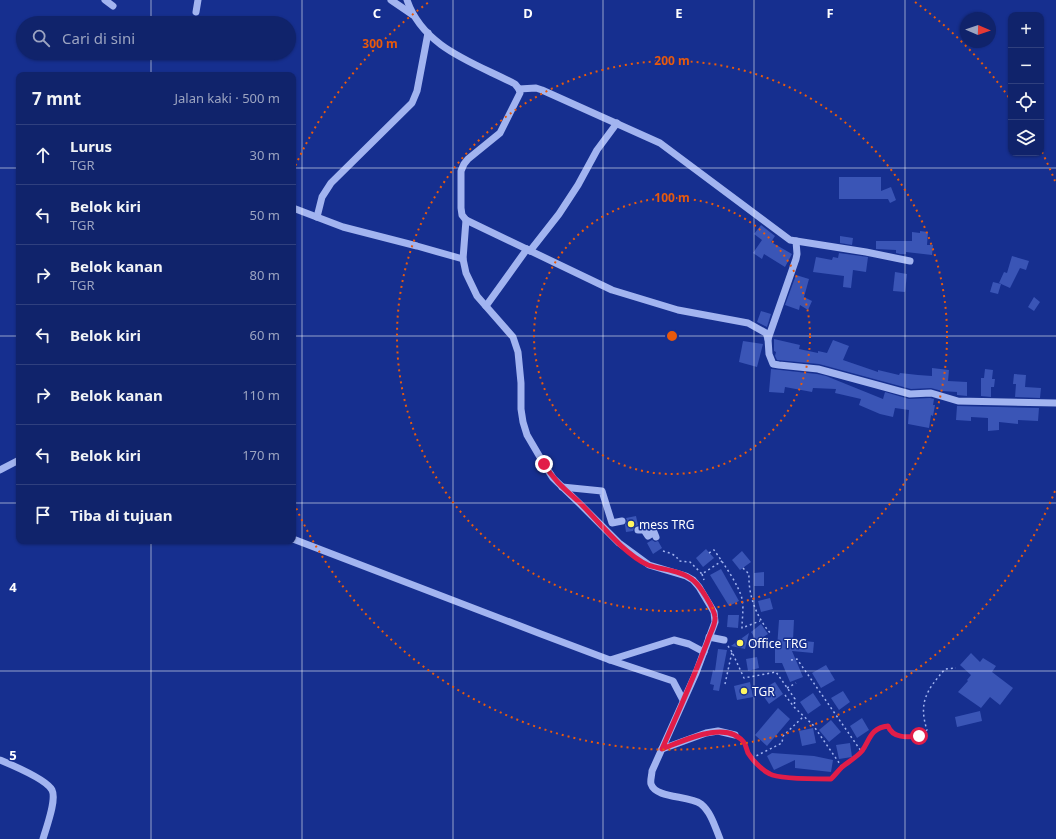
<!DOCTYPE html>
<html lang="id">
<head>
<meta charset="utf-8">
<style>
  :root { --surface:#10236b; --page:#1e2f73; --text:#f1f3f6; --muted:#9ca4c1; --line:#30407e }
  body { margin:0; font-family:"Noto Sans",sans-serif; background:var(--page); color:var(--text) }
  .controls { position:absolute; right:12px; top:12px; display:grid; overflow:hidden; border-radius:8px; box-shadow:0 1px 3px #0004 }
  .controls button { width:36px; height:36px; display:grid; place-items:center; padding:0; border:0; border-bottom:1px solid var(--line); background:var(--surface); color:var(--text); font:20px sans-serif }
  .compass { position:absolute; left:960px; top:12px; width:36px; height:36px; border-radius:50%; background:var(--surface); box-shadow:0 1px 3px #0004; rotate:92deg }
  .stop { position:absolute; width:12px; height:12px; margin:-9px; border:3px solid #e11d48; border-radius:50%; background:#fff }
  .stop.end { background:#e11d48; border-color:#fff; box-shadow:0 1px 4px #0008 }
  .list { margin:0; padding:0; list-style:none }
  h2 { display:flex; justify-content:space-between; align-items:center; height:52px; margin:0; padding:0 16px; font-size:17px }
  h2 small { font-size:13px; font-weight:400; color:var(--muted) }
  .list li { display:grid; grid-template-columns:26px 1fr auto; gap:12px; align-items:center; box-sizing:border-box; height:60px; padding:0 16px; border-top:1px solid var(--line) }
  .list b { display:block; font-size:15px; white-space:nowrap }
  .list p { margin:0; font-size:13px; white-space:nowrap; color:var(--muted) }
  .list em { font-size:13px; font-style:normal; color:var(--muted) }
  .icon { flex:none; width:22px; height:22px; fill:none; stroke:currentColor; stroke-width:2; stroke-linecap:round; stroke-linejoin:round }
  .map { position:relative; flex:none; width:1056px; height:839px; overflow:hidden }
  .search { position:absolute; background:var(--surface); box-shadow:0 1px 3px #0004; left:16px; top:16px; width:280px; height:44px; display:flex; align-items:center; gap:10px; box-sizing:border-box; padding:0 14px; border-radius:22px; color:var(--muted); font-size:15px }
  .panel { position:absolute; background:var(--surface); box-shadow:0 1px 3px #0004; left:16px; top:72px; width:280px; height:472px; border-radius:8px }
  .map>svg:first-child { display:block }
</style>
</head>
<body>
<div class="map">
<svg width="1056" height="839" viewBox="0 0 1056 839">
  <rect width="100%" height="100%" fill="#162f8f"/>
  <g fill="#3a55b6">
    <path d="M839,177H881V191L891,187L896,200L890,203L888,199H839Z"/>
    <path d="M761,225L775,236L771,242L792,254L785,267L764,254L762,259L753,253L762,240L754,234Z"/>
    <path d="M920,231L928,232L927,245H933L932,255L906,252V254H900L896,253V250L876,249V241H912V232L920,233Z"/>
    <path d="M840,236L853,238L852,245L840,243Z"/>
    <path d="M839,253L868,257L866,272L853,270L851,288L843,287L844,276L813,272L816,257L832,260L833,257L838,258Z"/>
    <path d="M1012,256L1029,261L1026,270L1020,268L1010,288L999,283L1004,272L1007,273Z"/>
    <path d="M895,272L907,274L905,292L893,291Z"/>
    <path d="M796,275L809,279L804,297L812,301L808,310L800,305L799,310L785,305Z"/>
    <path d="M993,282L1001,284L998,294L990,292Z"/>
    <path d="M1034,297L1040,302L1034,311L1028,307Z"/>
    <path d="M761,311L771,314L767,327L757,322Z"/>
    <path d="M774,339L800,345L799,349L818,353V351L827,353L833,340L849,346L843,360L878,372V370L899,375L900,373L918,375L932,376V368L949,370L948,381L967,382V396L957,395V392L942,391L931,388L911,389L819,364L777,360L775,356L776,352L774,351Z"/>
    <path d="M743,341L763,344L757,367L739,362Z"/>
    <path d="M771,369L817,374L826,376L883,399L885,392L909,399L930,398L934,399L933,405H935L933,416L931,415L929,428L908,424L909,410L895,408L893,417L880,414L859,405L861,399L835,393L836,389L813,388L812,392L785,387L784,393L769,392Z"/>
    <path d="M985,369L993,370L992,379H995L994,387H991V397L981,396V378H984Z"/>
    <path d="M1014,374L1026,375L1025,387L1041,388L1040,398L1015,397L1016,384H1013Z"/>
    <path d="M957,406L1039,408L1038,421L1018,420V424L999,422V430L988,431V418L971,417V421L956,420Z"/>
    <path d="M636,516L638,525L634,527L633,531L626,532L625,525L627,520L626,518Z"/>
    <path d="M652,540L655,542L658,541L662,548L653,554L647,543Z"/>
    <path d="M706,549L714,558L703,567L696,558Z"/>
    <path d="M742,551L751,562L740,570L732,560Z"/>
    <path d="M721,569L739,601L729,606L710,575Z"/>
    <path d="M764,572V586H754V573Z"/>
    <path d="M770,598L773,609L761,612L758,601Z"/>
    <path d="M728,615H739L738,628L727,627Z"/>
    <path d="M779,620H794L793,640L814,642L813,653L792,651L803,677L790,682L782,663H775V645L777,648Z"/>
    <path d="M761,624L768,634L757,641L751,632Z"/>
    <path d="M749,633L745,649L731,646Z"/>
    <path d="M718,649L727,650L719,691L713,690L714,685L710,684L713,670L715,671Z"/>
    <path d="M971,653L980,662L983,658L996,666L992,672L1013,688L1000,705L990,697L981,708L958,692L968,681L967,680L971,675L960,665Z"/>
    <path d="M757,657L759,668L748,671L746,659Z"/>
    <path d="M826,665L835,680L821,688L812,673Z"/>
    <path d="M750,682L753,697L737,700L734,686Z"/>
    <path d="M775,682L783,694L769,704L760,691Z"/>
    <path d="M843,691L850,702L839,710L831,698Z"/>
    <path d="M813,693L821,705L808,714L800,702Z"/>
    <path d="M778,708L790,719L767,746L755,735Z"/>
    <path d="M980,711L982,721L957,727L955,717Z"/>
    <path d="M862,718L869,730L857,738L850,726Z"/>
    <path d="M831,720L841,732L829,742L819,730Z"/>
    <path d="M813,728L816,743L802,746L799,731Z"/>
    <path d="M850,743L852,757L839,759L836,745Z"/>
    <path d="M772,753L814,756L833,760L831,772L795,768V760L774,770L767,756Z"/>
  </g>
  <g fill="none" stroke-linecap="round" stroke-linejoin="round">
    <g stroke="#a2b4f0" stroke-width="1.5" stroke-dasharray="2 3" stroke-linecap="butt">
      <path d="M663,551C669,553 676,554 679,561L690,562L702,574L722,561"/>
      <path d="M709,553L714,550C722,561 740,587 742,599C744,608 742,619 742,628L760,621"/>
      <path d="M743,568L749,574C748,596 757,618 771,634"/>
      <path d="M702,574L704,580"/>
      <path d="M728,646L732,652"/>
      <path d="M791,660L797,659L861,751"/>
      <path d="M725,684L732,652L744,678L776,672L795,699L794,707"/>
      <path d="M787,688L796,683"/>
      <path d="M785,695L794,707L813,725L842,767C848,762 857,757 862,751C870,741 870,728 888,726C892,737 909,740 919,736C921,735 924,732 927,730C918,702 927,690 945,669L956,668"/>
      <path d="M741,740L745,743L749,753L754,760L772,776L800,778L831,779L842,767"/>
      <path d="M752,758L782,743L783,736L804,716"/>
    </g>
    <g stroke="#a2b4f0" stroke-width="7">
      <path d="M105,0L113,6"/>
      <path d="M391,0L413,15"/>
      <path d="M407,0C423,48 475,63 515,84L519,89L520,93L500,133L468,159L464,164L461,171V208L462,215L466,220L612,290L678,310L748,323L766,333L768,339L769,354L773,364L779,365L818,369L910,394L931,393L958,401L1056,403"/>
      <path d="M196,12L198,0"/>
      <path d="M519,89L536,88L542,90L660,143L790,240L866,252L910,261"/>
      <path d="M293,208L343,227L417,246L463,259"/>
      <path d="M317,217L322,197L331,183L412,103L417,91L428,33"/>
      <path d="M466,220L463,259L466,273L477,296L513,337L518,352L521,383V409L523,422L527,435L544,464L553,478L580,504L619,543L649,565L686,576L693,580L699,587L714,612L715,622L696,673L652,771C652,775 650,780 651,784C656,799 689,795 701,804C711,812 715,827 720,839"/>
      <path d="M530,251L559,214L578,185L597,150L617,123"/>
      <path d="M486,306L527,249"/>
      <path d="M768,339L796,259L797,254L796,241"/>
      <path d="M0,470L19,460"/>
      <path d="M562,487L602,491L612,523L622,521"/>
      <path d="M638,530H644L648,536L654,532L656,537"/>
      <path d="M293,539L541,634L610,660L673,681L683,700"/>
      <path d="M709,637L724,640"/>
      <path d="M610,660L674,640L689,644L704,652"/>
      <path d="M662,749L706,733L718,731L735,735"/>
      <path d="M0,760C12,765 46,779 52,790C57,800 46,828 43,839"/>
    </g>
  </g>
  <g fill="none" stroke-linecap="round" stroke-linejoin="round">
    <path stroke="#e11d48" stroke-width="5" d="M544,464C555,482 566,490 581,504C600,523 624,554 648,565C662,570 682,570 694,581C700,586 714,608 715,617C716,624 710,633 708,640C694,677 678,713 662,749C683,741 728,718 745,744C746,747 747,750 748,753C753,761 762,770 770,774C778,779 820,779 831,779C835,775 838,771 842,767C848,762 857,757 862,751C870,740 870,728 888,726C893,739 908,737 919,736"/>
  </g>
  <path fill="none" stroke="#fff" stroke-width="1" stroke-opacity="0.55" d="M151,0V23M302,0V839M453,0V839M603,0V839M754,0V839M905,0V839M151,53V75M0,168H19M293,168H1056M0,336H19M293,336H1056M0,503H19M293,503H1056M151,541V839M0,671H1056"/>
  <g fill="none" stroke="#e8590c" stroke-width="2" stroke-dasharray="2 4">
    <circle cx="672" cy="336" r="138"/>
    <circle cx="672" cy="336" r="275"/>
    <path d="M1055 491A413 413 0 0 1 293 501M293 171A413 413 0 0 1 429 2M915 2A413 413 0 0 1 1010 99M1042 152A413 413 0 0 1 1055 181"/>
  </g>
  <g fill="#fff661" stroke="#162f8f" stroke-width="1.5">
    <circle cx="631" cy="524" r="4"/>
    <circle cx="740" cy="643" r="4"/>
    <circle cx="744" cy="691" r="4"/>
  </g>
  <g text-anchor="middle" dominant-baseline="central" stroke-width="3" stroke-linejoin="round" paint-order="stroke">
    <g font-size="12" fill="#fff" stroke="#162f8f" text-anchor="start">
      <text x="639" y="524">mess TRG</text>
      <text x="748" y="643">Office TRG</text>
      <text x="752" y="691">TGR</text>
    </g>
  </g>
  <g font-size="13" text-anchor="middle" font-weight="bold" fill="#fff" stroke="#162f8f" stroke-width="3" stroke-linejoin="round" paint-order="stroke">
    <text x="377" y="18">C</text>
    <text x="528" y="18">D</text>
    <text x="679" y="18">E</text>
    <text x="830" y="18">F</text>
    <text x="13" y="592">4</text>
    <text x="13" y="760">5</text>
  </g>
  <circle cx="672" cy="336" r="6" fill="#e8590c" stroke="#162f8f" stroke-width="2"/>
  <g font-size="12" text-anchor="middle" font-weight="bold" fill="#e8590c" stroke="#162f8f" stroke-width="3" stroke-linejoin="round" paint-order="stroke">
    <text x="380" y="48">300 m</text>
    <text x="672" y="65">200 m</text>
    <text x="672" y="202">100 m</text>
  </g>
</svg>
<div class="controls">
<button>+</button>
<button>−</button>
<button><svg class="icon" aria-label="locate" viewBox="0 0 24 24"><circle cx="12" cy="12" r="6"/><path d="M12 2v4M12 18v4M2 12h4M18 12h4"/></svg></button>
<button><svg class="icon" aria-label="layers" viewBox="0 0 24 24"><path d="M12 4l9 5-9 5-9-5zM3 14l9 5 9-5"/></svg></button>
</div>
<svg class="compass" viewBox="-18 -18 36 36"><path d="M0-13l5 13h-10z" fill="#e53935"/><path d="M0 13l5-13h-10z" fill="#9ca4c1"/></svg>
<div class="stop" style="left:919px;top:736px"></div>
<div class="stop end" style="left:544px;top:464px"></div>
<div class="search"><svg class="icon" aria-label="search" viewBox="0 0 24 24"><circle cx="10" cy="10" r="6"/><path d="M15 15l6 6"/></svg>Cari di sini</div>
<section class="panel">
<h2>7 mnt<small>Jalan kaki · 500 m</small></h2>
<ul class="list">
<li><svg class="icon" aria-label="ahead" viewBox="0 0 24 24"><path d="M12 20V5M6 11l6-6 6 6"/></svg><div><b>Lurus</b><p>TGR</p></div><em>30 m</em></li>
<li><svg class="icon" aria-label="left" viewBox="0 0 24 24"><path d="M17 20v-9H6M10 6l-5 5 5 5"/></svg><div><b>Belok kiri</b><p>TGR</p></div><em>50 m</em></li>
<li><svg class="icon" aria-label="right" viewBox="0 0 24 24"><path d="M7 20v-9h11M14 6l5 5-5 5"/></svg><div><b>Belok kanan</b><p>TGR</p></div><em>80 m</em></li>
<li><svg class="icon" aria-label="left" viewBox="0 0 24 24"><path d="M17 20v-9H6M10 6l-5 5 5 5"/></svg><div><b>Belok kiri</b></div><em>60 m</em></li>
<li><svg class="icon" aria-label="right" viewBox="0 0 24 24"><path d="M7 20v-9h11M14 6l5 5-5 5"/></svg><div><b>Belok kanan</b></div><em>110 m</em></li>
<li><svg class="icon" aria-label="left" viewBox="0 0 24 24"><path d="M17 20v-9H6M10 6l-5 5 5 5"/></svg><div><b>Belok kiri</b></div><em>170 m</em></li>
<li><svg class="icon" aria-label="arrive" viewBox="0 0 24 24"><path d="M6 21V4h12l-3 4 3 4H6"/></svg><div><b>Tiba di tujuan</b></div></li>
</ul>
</section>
</div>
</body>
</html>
